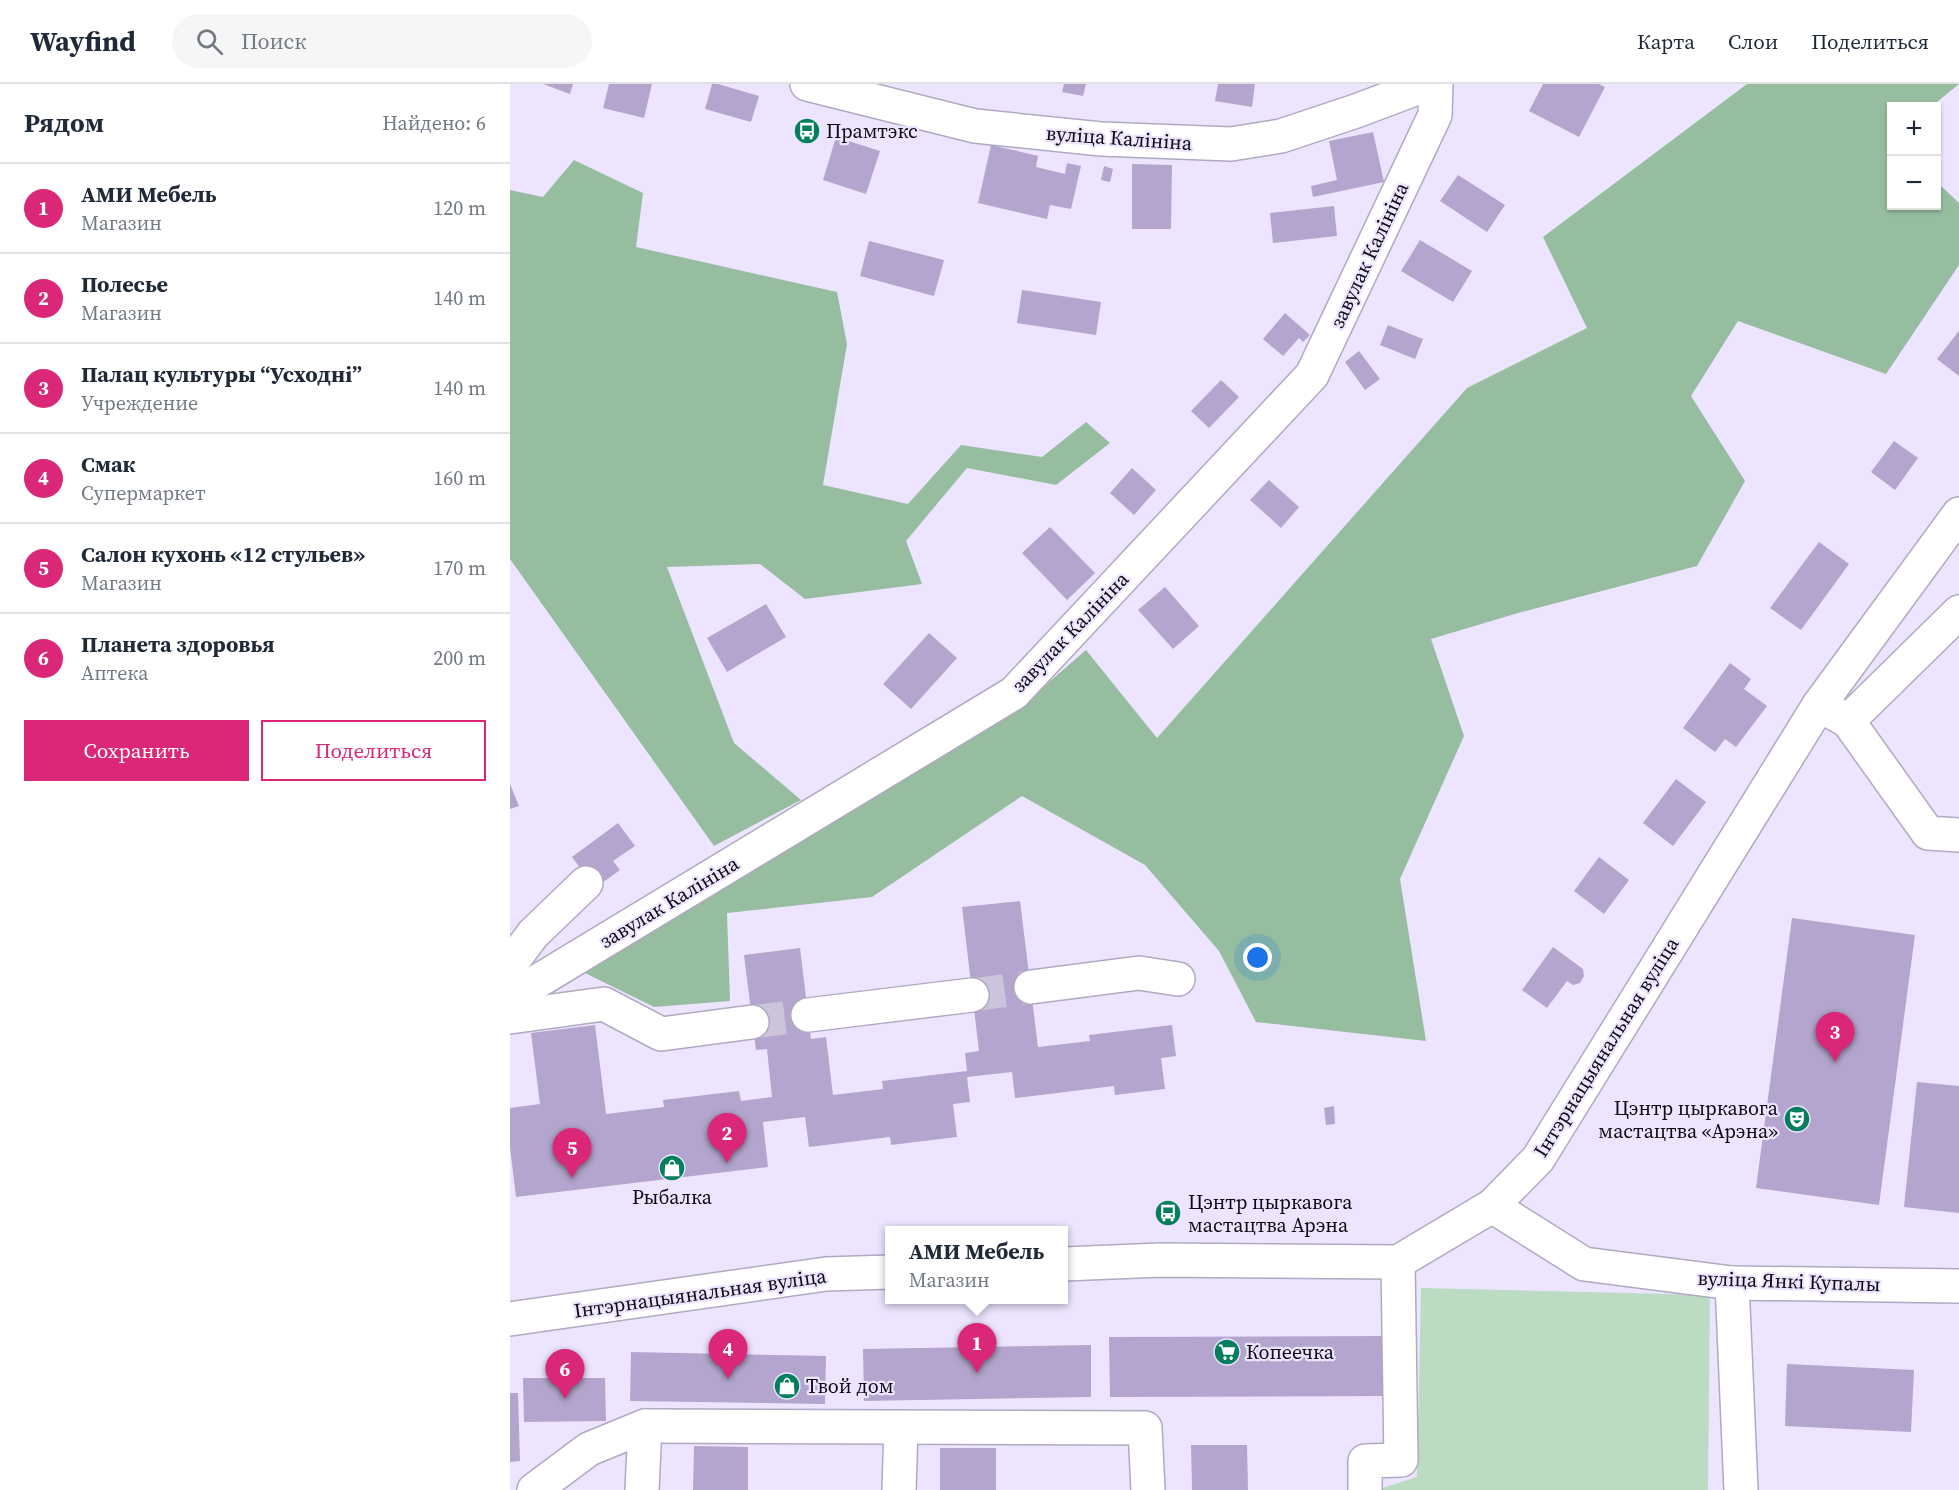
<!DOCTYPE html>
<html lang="ru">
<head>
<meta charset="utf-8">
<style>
  :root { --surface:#fff; --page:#f6f6f7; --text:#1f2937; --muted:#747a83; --line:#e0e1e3; --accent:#db2777 }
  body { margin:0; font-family:"Source Serif 4",serif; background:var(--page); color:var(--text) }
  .controls { position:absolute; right:18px; top:18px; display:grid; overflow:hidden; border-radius:0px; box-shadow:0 2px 4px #0004 }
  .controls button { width:54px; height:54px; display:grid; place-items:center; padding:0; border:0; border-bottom:2px solid var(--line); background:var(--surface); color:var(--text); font:30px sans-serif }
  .you { position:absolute; left:748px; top:874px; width:21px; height:21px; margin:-15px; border:4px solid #fff; border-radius:50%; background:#1a73e8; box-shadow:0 0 0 9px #1a73e833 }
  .badge { display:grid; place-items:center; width:39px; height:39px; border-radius:50%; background:var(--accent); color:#fff; font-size:20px; font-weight:700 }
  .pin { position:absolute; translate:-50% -50px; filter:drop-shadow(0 2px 3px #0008) }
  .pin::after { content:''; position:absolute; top:32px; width:21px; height:18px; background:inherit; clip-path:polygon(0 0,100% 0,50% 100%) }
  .popup { position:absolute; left:375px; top:1142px; width:183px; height:78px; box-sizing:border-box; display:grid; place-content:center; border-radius:0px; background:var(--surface); filter:drop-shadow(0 2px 4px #0005); font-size:20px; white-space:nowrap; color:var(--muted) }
  .popup b { font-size:22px; color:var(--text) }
  .popup::after { content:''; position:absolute; left:50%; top:100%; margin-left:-12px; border:12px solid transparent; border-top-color:var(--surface) }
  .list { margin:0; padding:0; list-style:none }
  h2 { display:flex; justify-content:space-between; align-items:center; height:78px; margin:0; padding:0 24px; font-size:26px }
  h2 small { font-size:20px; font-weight:400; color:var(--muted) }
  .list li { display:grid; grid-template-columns:39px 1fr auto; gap:18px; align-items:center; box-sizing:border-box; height:90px; padding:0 24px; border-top:2px solid var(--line) }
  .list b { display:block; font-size:22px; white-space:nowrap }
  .list p { margin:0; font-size:20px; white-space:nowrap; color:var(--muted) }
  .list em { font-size:20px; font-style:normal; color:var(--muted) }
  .actions { display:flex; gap:12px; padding:18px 24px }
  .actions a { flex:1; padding:14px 0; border:2px solid var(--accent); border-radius:0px; text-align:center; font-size:21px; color:var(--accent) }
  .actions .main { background:var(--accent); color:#fff }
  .icon { flex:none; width:33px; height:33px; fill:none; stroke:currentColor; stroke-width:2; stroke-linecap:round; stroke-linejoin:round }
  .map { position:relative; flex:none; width:1449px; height:1406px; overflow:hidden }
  header { display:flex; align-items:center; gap:36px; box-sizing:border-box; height:84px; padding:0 30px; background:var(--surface); border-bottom:2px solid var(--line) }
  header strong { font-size:28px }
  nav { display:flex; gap:33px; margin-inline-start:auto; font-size:21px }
  .search { width:420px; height:54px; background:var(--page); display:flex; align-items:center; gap:15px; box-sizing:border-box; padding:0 21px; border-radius:33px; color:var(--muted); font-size:22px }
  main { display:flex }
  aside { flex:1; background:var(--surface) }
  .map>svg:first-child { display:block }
</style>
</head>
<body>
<header>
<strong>Wayfind</strong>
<div class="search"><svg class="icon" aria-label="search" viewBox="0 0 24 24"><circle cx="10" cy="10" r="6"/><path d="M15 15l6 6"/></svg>Поиск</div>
<nav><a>Карта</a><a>Слои</a><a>Поделиться</a></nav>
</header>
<main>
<aside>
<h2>Рядом<small>Найдено: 6</small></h2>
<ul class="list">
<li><span class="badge">1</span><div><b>АМИ Мебель</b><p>Магазин</p></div><em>120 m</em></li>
<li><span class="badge">2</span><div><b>Полесье</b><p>Магазин</p></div><em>140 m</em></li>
<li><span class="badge">3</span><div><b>Палац культуры “Усходні”</b><p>Учреждение</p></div><em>140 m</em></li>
<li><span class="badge">4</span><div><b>Смак</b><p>Супермаркет</p></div><em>160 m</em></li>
<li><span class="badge">5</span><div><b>Салон кухонь «12 стульев»</b><p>Магазин</p></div><em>170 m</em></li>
<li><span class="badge">6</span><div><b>Планета здоровья</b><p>Аптека</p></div><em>200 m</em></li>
</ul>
<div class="actions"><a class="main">Сохранить</a><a>Поделиться</a></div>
</aside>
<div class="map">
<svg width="1449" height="1406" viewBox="0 0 1449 1406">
  <rect width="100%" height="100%" fill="#ede5ff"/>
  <path fill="#bbdbc3" d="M911,1204L1200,1211L1198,1406H866L907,1393Z"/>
  <g fill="#96bda0">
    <path d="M1237,0H1449L1422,22H1382V122H1426L1427,98L1449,119V181L1376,290L1228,237L1181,312L1235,397L1187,482L1008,529L921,555L954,652L890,795L916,957L746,938L709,867L635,781L512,712L362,813L217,829L220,917L144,923L73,888L508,625L576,566L647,654L957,304L1077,244L1033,153Z"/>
    <path d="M64,76L133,109L126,163L327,208L337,260L313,401L398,420L451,361L532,373L576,338L600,359L546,401L457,384L396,457L412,500L295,515L250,480L157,483L224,659L291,716L204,762L0,475V106L33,113Z"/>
  </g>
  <g fill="#b3a5cd">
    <path d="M33,0H63L60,10Z"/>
    <path d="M99,0H142L134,34L93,24Z"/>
    <path d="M202,0H208L249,12L241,38L195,25Z"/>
    <path d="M554,0H576L573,12L552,8Z"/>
    <path d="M708,0H745L742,23L705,17Z"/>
    <path d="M1033,0H1089L1095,3L1069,53L1019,27Z"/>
    <path d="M863,48L874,98L803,113L801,102L827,96L819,57Z"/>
    <path d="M326,53L370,67L356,110L313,96Z"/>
    <path d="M481,61L528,72L526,83L555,90L557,79L571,82L561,125L540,121L537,135L468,119Z"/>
    <path d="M622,80L662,81L661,145H622Z"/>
    <path d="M594,82L603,85L600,98L591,96Z"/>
    <path d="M948,91L995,121L977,148L930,117Z"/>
    <path d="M824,122L827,152L763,159L760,129Z"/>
    <path d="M910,156L962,187L943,218L891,187Z"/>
    <path d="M359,157L434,176L424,212L350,192Z"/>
    <path d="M512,206L591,218L586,251L507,239Z"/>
    <path d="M775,229L800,251L793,258L789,254L773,272L753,255Z"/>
    <path d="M878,241L913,255L905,275L870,261Z"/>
    <path d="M1449,247V292L1427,275Z"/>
    <path d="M849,267L870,295L855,306L835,278Z"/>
    <path d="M711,296L729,313L699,344L681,327Z"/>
    <path d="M1384,357L1408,374L1385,406L1361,388Z"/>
    <path d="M622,384L646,406L624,431L600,409Z"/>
    <path d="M759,396L789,423L771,444L740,416Z"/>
    <path d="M540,443L585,489L557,516L512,469Z"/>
    <path d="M1309,458L1339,480L1291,546L1260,524Z"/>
    <path d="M655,503L689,542L663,565L628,526Z"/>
    <path d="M256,520L276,553L217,588L197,554Z"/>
    <path d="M419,549L447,574L401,625L373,600Z"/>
    <path d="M1220,579L1241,595L1234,605L1257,622L1226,663L1215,655L1205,668L1173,644Z"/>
    <path d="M1166,695L1196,718L1163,762L1133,739Z"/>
    <path d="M0,700L9,722L0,725Z"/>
    <path d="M108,739L125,762L103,777L110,786L85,804L62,773Z"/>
    <path d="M1089,773L1119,796L1094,830L1064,807Z"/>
    <path d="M510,817L528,963L580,957L579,951L662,941L666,972L651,974L655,1005L605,1011L604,1002L505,1014L502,988L457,993L460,1018L443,1020L447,1053L381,1061L380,1053L299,1063L295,1033L253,1038L258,1083L6,1113L0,1063V1024L30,1020L21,949L85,941L96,1030L154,1023L153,1016L229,1007L231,1017L262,1013L257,965L246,966L234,871L290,864L301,955L316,953L323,1011L373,1005L372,997L457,987L455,969L469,967L452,823Z"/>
    <path d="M1282,834L1405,851L1369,1121L1246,1104Z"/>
    <path d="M1043,863L1073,885L1074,892L1070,899L1063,901L1057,897L1037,924L1012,906Z"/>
    <path d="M1407,998L1449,1002V1129L1394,1123Z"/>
    <path d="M824,1022L825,1040L816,1041L814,1024Z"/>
    <path d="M876,1252V1312L600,1313L599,1253Z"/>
    <path d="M581,1261V1313L354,1317L353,1265Z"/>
    <path d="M121,1268L316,1272L315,1320L120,1317Z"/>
    <path d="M1277,1280L1404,1286L1401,1348L1275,1342Z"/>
    <path d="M13,1294H95L96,1337L14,1338Z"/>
    <path d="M0,1309H8L10,1377L0,1378Z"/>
    <path d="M681,1361H737L738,1406H682Z"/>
    <path d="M184,1362L238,1363V1406H183Z"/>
    <rect x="430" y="1364" width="56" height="42"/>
  </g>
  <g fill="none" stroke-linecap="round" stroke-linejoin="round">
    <g stroke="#cbc4db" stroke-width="33" stroke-dasharray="33 16" stroke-linecap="butt">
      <path d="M462,911L521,903"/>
      <path d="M242,938L298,931"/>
    </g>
    <defs>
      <g id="minor">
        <path d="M297,0L465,42L591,55L721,60L771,52L846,27L918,0"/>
        <path d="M1309,621L1338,637L1418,749L1449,751"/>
        <path d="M1338,637L1449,528"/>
        <path d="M0,881L23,850L76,799"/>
        <path d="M521,903L629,889L668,895"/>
        <path d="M0,914L504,609L802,291L925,31L926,0"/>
        <path d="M298,931L462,911"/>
        <path d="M0,933L94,920L151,950L242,938"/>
        <path d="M982,1122L1074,1180L1222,1199L1449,1202"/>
        <path d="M1222,1199L1231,1406"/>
        <path d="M135,1342L635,1344L638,1406"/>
        <path d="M24,1406L79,1365L135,1342L132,1406"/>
        <path d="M389,1406L391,1344"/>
        <path d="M855,1406V1377L891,1376L888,1178"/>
      </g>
      <g id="major">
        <path d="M554,1180L651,1176L888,1178L982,1122L1028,1075L1309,621L1449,430"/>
        <path d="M0,1235L316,1190L380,1188"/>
      </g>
    </defs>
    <use href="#minor" stroke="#b1a9c1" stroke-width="36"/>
    <use href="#major" stroke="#b1a9c1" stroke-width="36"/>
    <use href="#minor" stroke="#fff" stroke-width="33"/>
    <use href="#major" stroke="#fff" stroke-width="33"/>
  </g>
  <defs>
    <symbol id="bus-disc" viewBox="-11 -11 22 22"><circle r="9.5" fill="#057e5d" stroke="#ede5ff"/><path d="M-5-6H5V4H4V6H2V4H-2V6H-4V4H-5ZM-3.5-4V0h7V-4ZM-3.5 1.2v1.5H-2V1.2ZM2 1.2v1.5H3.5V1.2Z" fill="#fff"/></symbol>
    <symbol id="theatre-disc" viewBox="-11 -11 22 22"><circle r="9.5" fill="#057e5d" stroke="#ede5ff"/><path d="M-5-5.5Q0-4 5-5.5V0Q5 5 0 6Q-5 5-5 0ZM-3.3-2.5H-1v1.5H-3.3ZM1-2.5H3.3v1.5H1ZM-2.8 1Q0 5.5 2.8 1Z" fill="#fff"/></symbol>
    <symbol id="shop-disc" viewBox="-11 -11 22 22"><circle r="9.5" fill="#057e5d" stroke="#ede5ff"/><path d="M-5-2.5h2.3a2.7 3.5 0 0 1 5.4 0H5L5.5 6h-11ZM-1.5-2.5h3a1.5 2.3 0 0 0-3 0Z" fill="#fff"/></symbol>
    <symbol id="supermarket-disc" viewBox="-11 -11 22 22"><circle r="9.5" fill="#057e5d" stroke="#ede5ff"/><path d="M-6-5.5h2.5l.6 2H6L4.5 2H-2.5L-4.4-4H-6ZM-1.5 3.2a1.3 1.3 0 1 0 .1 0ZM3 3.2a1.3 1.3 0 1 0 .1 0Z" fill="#fff"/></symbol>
  </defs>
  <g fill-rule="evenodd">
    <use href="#bus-disc" x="282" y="32" width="30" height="30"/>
    <use href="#theatre-disc" x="1272" y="1020" width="30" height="30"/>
    <use href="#shop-disc" x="147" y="1069" width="30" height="30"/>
    <use href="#bus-disc" x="643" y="1114" width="30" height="30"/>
    <use href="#supermarket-disc" x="702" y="1253" width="30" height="30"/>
    <use href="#shop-disc" x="262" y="1287" width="30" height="30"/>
  </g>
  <g text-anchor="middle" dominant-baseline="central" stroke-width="4.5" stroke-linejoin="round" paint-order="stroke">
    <g font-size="20" fill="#0d0a12" stroke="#ede5ff" text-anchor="start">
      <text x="316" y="47">Прамтэкс</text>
      <text x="1268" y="1024" text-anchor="end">Цэнтр цыркавога<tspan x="1268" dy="23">мастацтва «Арэна»</tspan></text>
      <text x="162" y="1113" text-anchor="middle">Рыбалка</text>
      <text x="678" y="1118">Цэнтр цыркавога<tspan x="678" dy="23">мастацтва Арэна</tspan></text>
      <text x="736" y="1268">Копеечка</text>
      <text x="296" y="1302">Твой дом</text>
    </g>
    <g font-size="20" fill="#0d0a12" stroke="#ede5ff">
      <text transform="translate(609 54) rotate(4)">вуліца Калініна</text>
      <text transform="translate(859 171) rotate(-65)">завулак Калініна</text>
      <text transform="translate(560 548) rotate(-46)">завулак Калініна</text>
      <text transform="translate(159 818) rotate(-31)">завулак Калініна</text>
      <text transform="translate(1096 963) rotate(-58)">Інтэрнацыянальная вуліца</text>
      <text transform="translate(1279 1197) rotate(2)">вуліца Янкі Купалы</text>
      <text transform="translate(190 1209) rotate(-8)">Інтэрнацыянальная вуліца</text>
    </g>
  </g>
</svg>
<div class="controls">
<button>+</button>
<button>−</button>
</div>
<div class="you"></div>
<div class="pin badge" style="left:467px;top:1289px">1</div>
<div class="popup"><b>АМИ Мебель</b>Магазин</div>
<div class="pin badge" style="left:217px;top:1079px">2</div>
<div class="pin badge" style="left:1325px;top:978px">3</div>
<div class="pin badge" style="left:218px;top:1295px">4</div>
<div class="pin badge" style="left:62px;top:1094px">5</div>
<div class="pin badge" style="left:55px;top:1315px">6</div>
</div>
</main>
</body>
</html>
